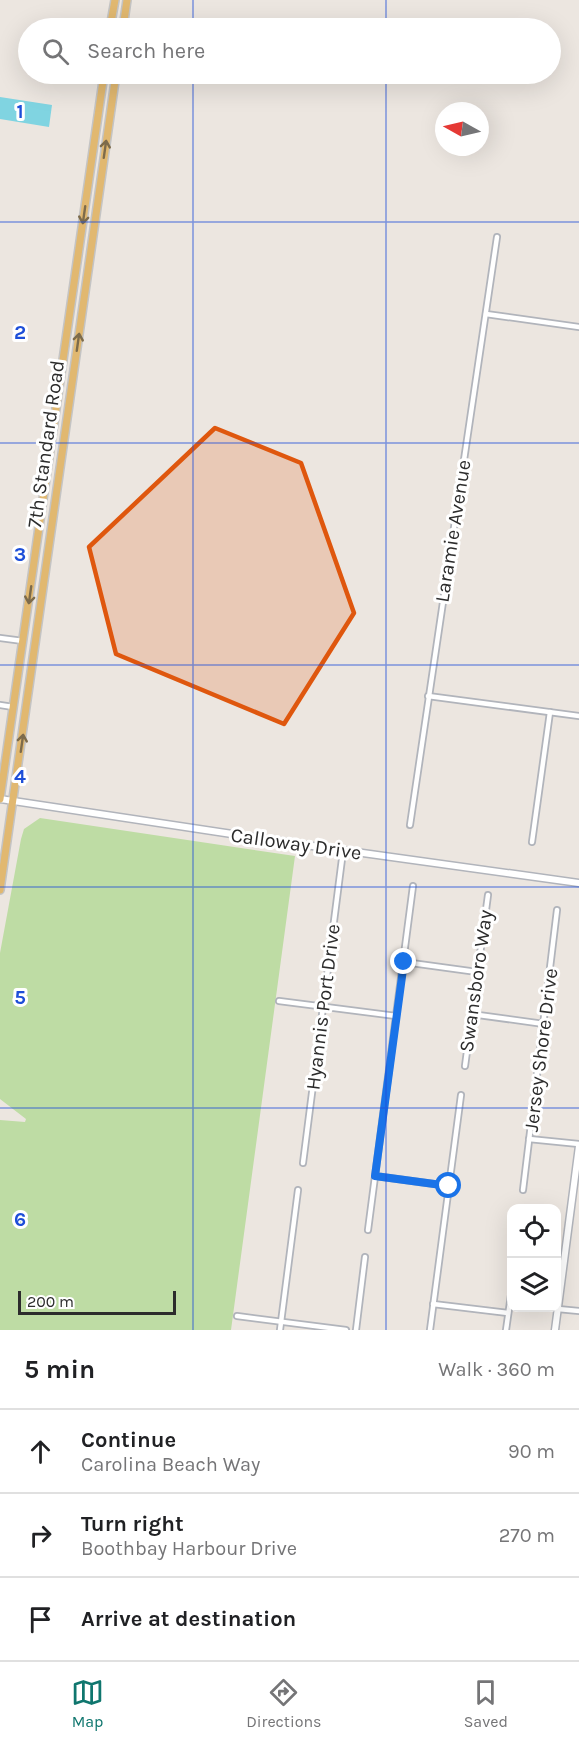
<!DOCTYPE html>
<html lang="en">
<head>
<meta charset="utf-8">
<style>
  :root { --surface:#fff; --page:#f6f6f6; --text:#202124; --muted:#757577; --line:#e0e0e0; --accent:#0f766e }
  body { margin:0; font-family:Karla,sans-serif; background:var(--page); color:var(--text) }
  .controls { position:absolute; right:18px; bottom:18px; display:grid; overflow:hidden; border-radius:12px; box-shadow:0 6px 24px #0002 }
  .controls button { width:54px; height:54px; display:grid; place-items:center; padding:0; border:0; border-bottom:2px solid var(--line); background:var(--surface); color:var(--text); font:30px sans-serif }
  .compass { position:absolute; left:435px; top:102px; width:54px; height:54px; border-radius:50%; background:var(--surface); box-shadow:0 6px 24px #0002; rotate:278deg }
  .scale { position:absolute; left:18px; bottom:15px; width:158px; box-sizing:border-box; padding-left:6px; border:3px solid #2c2c2c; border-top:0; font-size:16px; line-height:21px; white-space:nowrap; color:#2c2c2c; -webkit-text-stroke:4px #fff; paint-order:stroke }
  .stop { position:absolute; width:18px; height:18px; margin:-14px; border:4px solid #1a73e8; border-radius:50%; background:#fff }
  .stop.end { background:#1a73e8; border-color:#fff; box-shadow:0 2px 6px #0008 }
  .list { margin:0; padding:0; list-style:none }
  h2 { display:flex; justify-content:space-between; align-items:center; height:78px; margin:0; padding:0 24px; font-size:26px }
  h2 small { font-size:20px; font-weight:400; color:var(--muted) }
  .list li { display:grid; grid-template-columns:39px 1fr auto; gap:18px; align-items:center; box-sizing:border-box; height:84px; padding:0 24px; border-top:2px solid var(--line) }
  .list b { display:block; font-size:22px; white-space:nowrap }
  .list p { margin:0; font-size:20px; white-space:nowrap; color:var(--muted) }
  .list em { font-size:20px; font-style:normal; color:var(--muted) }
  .icon { flex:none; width:33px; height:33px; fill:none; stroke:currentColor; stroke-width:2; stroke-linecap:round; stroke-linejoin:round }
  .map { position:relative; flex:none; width:579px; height:1330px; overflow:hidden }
  .search { position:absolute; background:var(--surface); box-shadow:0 6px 24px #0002; left:18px; right:18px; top:18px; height:66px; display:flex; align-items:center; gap:15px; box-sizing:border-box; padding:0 21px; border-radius:33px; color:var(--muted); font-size:22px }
  .sheet { height:330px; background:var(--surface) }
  nav { display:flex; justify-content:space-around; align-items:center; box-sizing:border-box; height:84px; border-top:2px solid var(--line); background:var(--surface); font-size:16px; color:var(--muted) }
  nav a { display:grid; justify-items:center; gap:3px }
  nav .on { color:var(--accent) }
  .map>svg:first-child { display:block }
</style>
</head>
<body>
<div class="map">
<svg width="579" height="1330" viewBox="0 0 579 1330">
  <rect width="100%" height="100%" fill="#ece6e0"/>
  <path fill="#bedca4" d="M40,818L295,856L231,1330H0V1120L25,1122L26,1119L0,1099V953L21,839L24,829Z"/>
  <path fill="#80d4e1" d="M0,97L52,105L49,127L0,119Z"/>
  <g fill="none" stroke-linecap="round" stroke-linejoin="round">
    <defs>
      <g id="street">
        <path d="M486,314L579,327"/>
        <path d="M0,638L23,641"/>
        <path d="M428,696L579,716"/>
        <path d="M0,705L13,707"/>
        <path d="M410,825L497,237"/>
        <path d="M532,842L550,712"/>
        <path d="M404,962L477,972"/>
        <path d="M279,1001L396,1016"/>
        <path d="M471,1014L544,1024"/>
        <path d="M465,1066L488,895"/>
        <path d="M529,1139L579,1144"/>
        <path d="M303,1163L343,851"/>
        <path d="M375,1176L449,1186"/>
        <path d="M523,1190L557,910"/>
        <path d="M368,1230L413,886"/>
        <path d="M433,1304L508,1313"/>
        <path d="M558,1309L579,1311"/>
        <path d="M237,1316L346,1330"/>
        <path d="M280,1330L298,1190"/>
        <path d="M356,1330L365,1257"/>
        <path d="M430,1330L461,1095"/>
        <path d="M506,1330L512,1288"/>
      </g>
      <g id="secondary">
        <path d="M0,799L298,844L579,883"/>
        <path d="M555,1330L579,1146"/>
      </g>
      <g id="primary">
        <path d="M110,28L115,0"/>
        <path d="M123,28L127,0"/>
        <path d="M0,799L104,74"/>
        <path d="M0,890L116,74"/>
      </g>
    </defs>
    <use href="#street" stroke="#b1b4bb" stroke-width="8"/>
    <use href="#secondary" stroke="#b1b4bb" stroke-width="9"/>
    <use href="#primary" stroke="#c4c4c4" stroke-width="10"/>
    <use href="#street" stroke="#fff" stroke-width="4.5"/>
    <use href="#secondary" stroke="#fff" stroke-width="6"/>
    <use href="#primary" stroke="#e1b870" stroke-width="7"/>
  </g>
  <defs><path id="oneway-shaft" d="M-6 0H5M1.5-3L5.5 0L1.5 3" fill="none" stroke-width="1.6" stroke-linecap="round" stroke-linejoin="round" transform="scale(1.5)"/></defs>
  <g stroke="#7d6b4b">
    <use href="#oneway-shaft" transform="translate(105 149) rotate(-82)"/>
    <use href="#oneway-shaft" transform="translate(84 215) rotate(98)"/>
    <use href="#oneway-shaft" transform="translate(78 342) rotate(-82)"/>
    <use href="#oneway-shaft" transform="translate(30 595) rotate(98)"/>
    <use href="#oneway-shaft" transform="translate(22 743) rotate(-82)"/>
  </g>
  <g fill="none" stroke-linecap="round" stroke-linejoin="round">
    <path stroke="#1a73e8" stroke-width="8" d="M404,962L375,1176L449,1186"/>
  </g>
  <path fill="#df570e" fill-opacity="0.2" stroke="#df570e" stroke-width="4.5" stroke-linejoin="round" d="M215,428L301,463L354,613L284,724L116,654L89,547Z"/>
  <path fill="none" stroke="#1d4ed8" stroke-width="1.5" stroke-opacity="0.55" d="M193,0V28M386,0V28M193,74V1330M386,74V1330M0,222H579M0,443H579M0,665H579M0,887H579M0,1108H579"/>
  <g text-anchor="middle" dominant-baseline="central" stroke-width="6" stroke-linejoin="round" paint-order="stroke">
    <g font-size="20" fill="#2c2c2c" stroke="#fff">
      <text transform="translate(46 444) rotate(-82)">7th Standard Road</text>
      <text transform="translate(453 531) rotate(-81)">Laramie Avenue</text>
      <text transform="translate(296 844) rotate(8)">Calloway Drive</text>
      <text transform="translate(476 981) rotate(-82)">Swansboro Way</text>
      <text transform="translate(323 1007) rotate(-83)">Hyannis Port Drive</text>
      <text transform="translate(541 1050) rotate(-83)">Jersey Shore Drive</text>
    </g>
  </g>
  <g font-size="20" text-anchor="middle" font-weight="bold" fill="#1d4ed8" stroke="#fff" stroke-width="6" stroke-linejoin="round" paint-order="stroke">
    <text x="20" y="118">1</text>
    <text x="20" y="339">2</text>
    <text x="20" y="561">3</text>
    <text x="20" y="783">4</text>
    <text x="20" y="1004">5</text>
    <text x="20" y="1226">6</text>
  </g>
</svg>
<div class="controls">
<button><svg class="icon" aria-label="locate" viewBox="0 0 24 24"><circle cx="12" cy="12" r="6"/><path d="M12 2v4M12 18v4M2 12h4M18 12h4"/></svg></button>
<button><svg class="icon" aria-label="layers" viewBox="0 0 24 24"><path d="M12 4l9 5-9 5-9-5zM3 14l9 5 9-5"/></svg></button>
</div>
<svg class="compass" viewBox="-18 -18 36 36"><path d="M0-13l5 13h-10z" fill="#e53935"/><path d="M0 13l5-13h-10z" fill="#757577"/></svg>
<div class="scale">200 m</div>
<div class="stop" style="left:449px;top:1186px"></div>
<div class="stop end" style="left:404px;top:962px"></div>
<div class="search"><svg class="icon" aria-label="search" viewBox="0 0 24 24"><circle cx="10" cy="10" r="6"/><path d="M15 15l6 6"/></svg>Search here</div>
</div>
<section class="sheet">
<h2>5 min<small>Walk · 360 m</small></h2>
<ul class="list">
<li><svg class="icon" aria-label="ahead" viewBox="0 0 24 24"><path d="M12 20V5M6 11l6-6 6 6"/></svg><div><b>Continue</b><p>Carolina Beach Way</p></div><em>90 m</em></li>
<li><svg class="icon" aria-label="right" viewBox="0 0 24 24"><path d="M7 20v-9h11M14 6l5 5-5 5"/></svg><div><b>Turn right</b><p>Boothbay Harbour Drive</p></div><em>270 m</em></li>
<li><svg class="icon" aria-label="arrive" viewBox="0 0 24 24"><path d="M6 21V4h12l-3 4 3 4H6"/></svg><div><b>Arrive at destination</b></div></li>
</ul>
</section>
<nav>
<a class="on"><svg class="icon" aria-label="map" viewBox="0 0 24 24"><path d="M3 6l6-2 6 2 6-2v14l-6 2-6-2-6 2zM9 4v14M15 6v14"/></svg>Map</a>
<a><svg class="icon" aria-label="directions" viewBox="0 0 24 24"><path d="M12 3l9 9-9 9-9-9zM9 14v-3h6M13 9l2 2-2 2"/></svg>Directions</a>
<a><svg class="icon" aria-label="saved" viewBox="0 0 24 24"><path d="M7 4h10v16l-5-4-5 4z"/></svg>Saved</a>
</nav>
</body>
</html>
